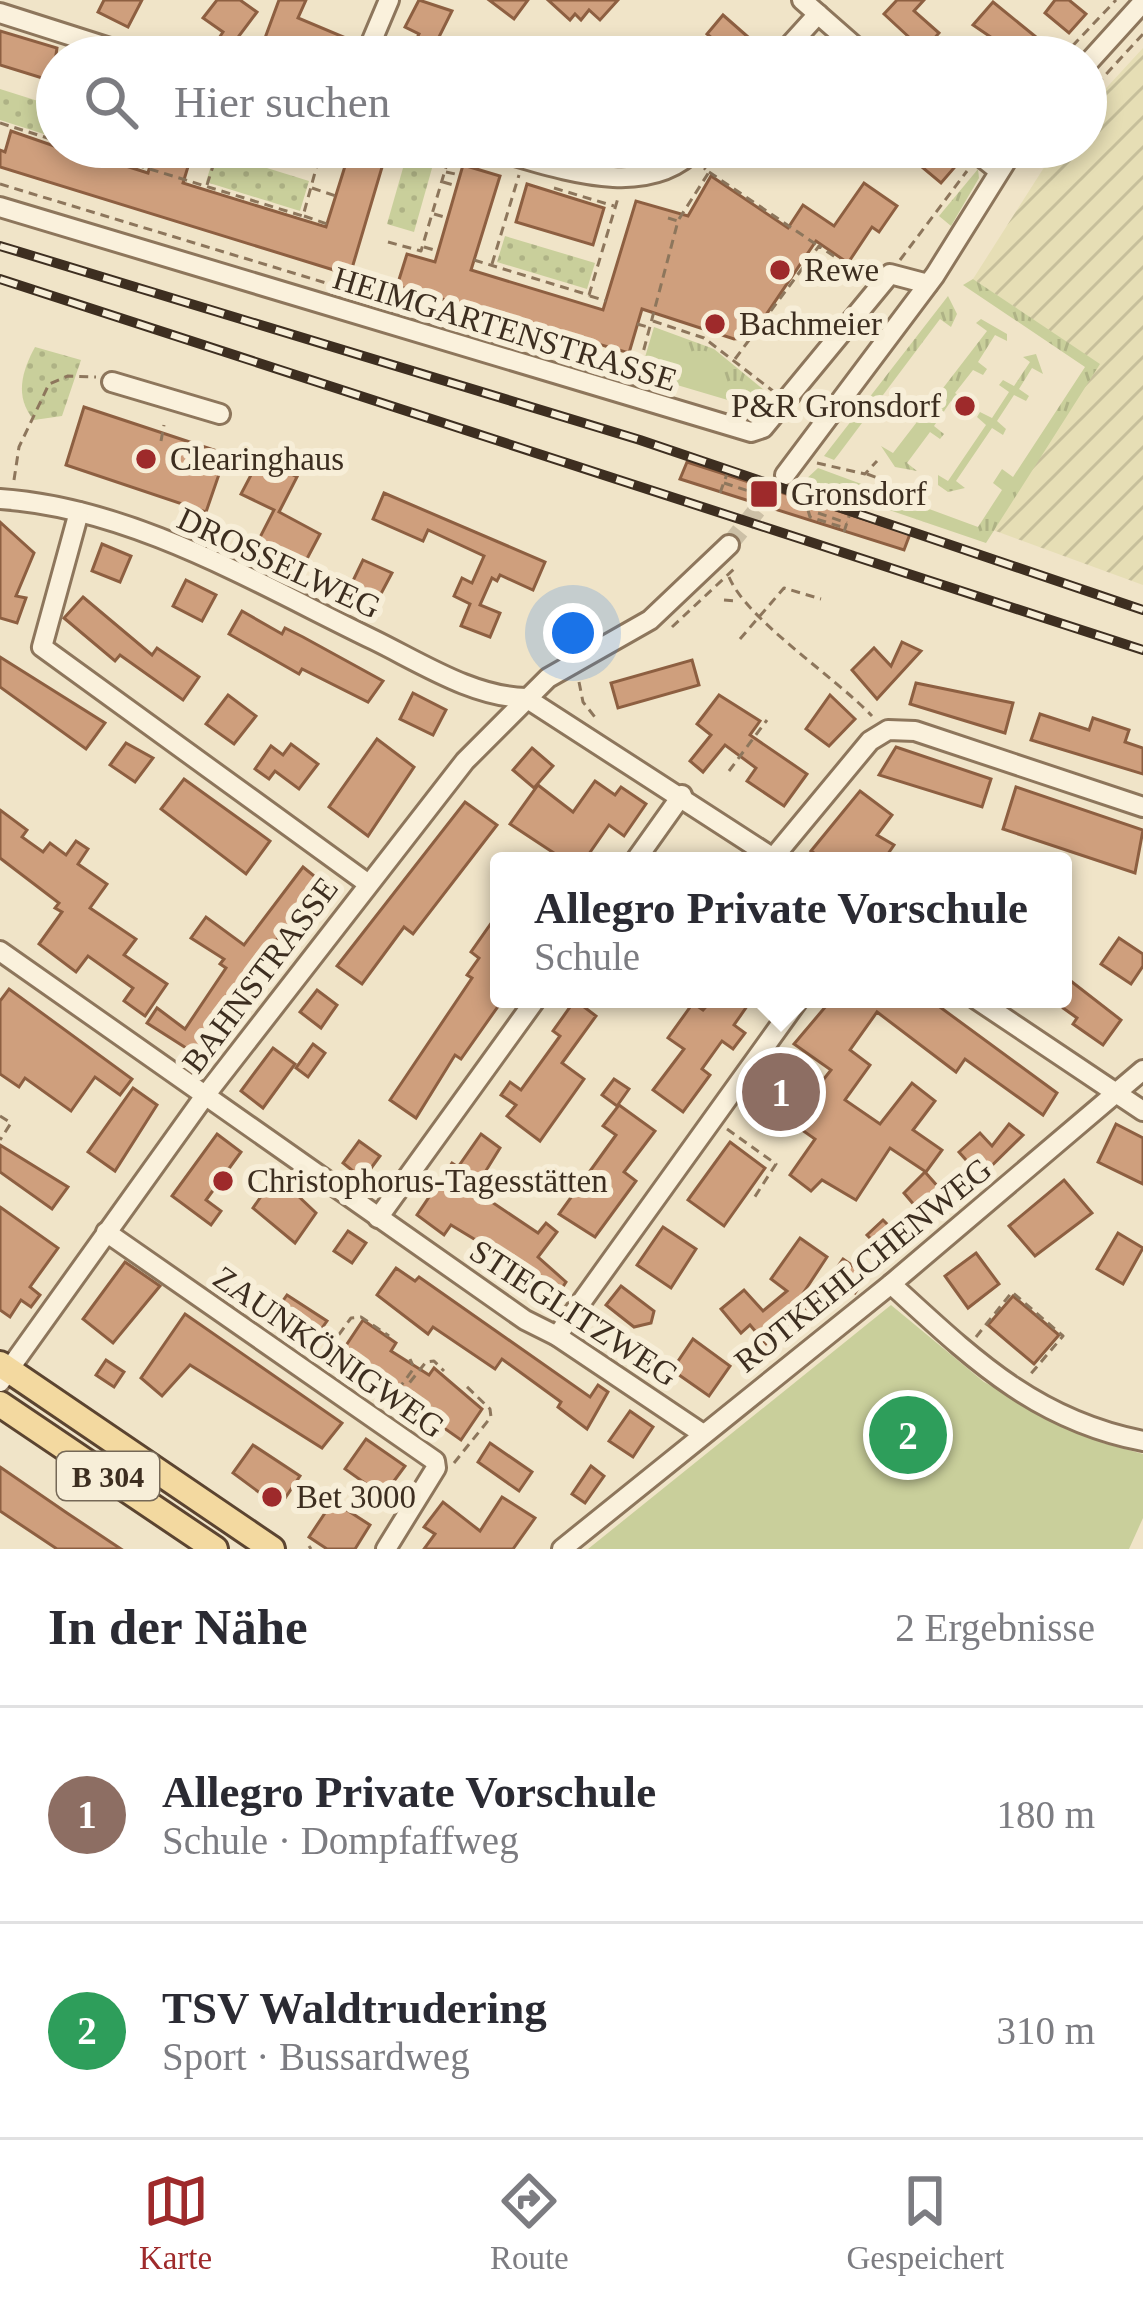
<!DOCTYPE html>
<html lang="de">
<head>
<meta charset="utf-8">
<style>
  :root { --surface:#fff; --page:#f2f2f3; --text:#2b2b33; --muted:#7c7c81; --line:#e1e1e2; --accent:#9e2a2b }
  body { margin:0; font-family:Georgia,serif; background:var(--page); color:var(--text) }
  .you { position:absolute; left:573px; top:633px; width:42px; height:42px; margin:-30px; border:9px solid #fff; border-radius:50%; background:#1a73e8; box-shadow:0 0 0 18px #1a73e833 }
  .badge { display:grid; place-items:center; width:78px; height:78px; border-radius:50%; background:var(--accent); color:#fff; font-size:39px; font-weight:700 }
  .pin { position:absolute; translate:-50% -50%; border:6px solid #fff; box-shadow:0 3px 12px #0006 }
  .popup { position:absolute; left:490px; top:852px; width:582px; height:156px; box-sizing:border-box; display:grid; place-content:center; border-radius:12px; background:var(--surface); filter:drop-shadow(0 3px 9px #0005); font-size:39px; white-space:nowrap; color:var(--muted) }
  .popup b { font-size:45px; color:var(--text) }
  .popup::after { content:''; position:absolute; left:50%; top:100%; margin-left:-24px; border:24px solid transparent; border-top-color:var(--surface) }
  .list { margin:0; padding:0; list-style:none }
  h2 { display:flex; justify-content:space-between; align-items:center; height:156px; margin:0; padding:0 48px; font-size:51px }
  h2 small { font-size:39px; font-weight:400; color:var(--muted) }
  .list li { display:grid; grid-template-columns:78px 1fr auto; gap:36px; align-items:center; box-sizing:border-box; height:216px; padding:0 48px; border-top:3px solid var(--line) }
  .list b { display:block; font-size:45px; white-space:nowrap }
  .list p { margin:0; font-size:39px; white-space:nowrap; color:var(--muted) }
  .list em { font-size:39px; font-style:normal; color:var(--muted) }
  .icon { flex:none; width:66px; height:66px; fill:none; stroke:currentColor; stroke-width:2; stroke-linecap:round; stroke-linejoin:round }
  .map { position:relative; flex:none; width:1143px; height:1549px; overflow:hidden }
  .search { position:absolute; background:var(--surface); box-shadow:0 6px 18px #0003; left:36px; right:36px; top:36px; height:132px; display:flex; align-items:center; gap:30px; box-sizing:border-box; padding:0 42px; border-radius:66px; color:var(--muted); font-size:45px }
  .sheet { height:588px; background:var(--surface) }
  nav { display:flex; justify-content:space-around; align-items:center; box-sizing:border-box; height:168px; border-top:3px solid var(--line); background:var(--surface); font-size:33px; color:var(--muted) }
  nav a { display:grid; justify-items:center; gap:6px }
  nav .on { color:var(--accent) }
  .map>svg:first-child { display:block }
</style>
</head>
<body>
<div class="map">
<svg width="1143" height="1549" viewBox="0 0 1143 1549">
  <defs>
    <pattern id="farmland-furrows" width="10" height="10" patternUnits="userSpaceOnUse" patternTransform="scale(3)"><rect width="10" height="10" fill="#e6deb5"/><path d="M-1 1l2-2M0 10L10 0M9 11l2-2" fill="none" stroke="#c6bf9b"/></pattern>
    <pattern id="grass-tufts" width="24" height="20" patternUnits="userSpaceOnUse" patternTransform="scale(3)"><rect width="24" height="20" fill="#c9cf9b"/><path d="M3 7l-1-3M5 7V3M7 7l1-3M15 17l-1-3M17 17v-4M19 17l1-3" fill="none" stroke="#aeb285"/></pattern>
    <pattern id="park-dots" width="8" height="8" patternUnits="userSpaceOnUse" patternTransform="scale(3)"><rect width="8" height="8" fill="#c9cf9b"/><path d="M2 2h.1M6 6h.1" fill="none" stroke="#aeb285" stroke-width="1.8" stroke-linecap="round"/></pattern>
  </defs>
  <rect width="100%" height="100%" fill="#f0e4c8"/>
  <path fill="url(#farmland-furrows)" d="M1143,48V585L993,530L1099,364L973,279L1057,147H1086V110Z"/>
  <g fill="url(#grass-tufts)">
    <path d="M978,169L979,178L951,226L939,216Z"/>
    <path d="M973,279L1100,364L986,543L804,481L818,468L978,527L1002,490L993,483L1002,469L1013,477L1085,367L963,285Z"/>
    <path d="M948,296L957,314L951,327L940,319L838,455L834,460L824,456Z"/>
    <path d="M981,319L1007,334V341L995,335L978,362L987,369L983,375L973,370L955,393L967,402L961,408L951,401L934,426L944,434L940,439L930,432L907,463L917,471L895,467L881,446L893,453L987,331L976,323Z"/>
    <path d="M654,327L714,349L769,394L758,409L640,374Z"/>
    <path d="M1036,354L1043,374L1032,368L1019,389L1029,396L1026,401L1014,395L997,421L1006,429L1003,435L992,428L956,481L965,488L948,492L938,485V475L948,481L986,425L977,417L980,412L992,418L1009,392L999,385L1003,380L1014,386L1030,362L1023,357Z"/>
  </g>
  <g fill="url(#park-dots)">
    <path d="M0,89L57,107L50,136L0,120Z"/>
    <path d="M409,147L436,154L414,232L387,224Z"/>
    <path d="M215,152L309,181L300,211L206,182Z"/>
    <path d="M505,236L595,263L587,289L497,262Z"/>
    <path d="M35,347L81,360L62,416L34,420C14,397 22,371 35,347Z"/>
  </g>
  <path fill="#c9cf9b" d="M891,1305L984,1382L1103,1443L1143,1454V1518L1129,1549H588Z"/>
  <g fill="#cf9f7d" stroke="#8d5f41" stroke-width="3">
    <path d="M104,0H142L128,27L98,12Z"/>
    <path d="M217,0H240L257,12L227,52L215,44L223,32L203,18Z"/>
    <path d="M279,0H306L298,18L346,38L338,57H258Z"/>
    <path d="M419,0L452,11L429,57H408L419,34L405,27Z"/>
    <path d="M489,0H528L514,19Z"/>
    <path d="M548,0H618L600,20L589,10L581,20L575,14L570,20Z"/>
    <path d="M897,0H924L914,11L939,33L931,42L948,57H895L911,39L884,14Z"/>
    <path d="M1055,0H1069L1086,14L1069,33L1045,13Z"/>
    <path d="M993,2L1036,37L1020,57L973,25Z"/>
    <path d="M723,15L748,37L732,55L707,34Z"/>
    <path d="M0,31L57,48L52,81L0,65Z"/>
    <path d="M11,131L57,147H114L110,161L148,173L155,147H194L183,183L326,227L351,147H388L350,275L0,167V150L5,152Z"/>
    <path d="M898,147H943L960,161L941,183Z"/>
    <path d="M463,165L500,176L471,270L603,310L636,201L688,216L711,176L788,228L803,205L834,226L864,183L897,206L879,232L872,227L848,263L816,241L751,337L734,339L642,309L629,353L397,286L407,254L435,262Z"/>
    <path d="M527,184L604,208L593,245L516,222Z"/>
    <path d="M84,407L226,454L206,512L66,465Z"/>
    <path d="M260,458L297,477L279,512L320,534L300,572L264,553L258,566L234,555L242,540L255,547L274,510L241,494Z"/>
    <path d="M687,462L910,534L904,550L680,479Z"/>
    <path d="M384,493L545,562L533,590L500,575L497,581L492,578L480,605L500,613L490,637L461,626L470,604L454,596L462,578L472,583L484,556L428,530L423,541L373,519Z"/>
    <path d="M0,522L34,553L16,596L26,598L17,623L0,618Z"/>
    <path d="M102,544L131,556L120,582L92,571Z"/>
    <path d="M363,560L392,573L375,605L348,591Z"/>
    <path d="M186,580L216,595L202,621L173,606Z"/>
    <path d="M83,597L152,655L157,648L199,677L183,700L120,655L115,661L64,618Z"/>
    <path d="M242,611L282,634L285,628L303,637L383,681L368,702L302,669L299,674L229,634Z"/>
    <path d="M902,642L921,651L877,699L852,670L874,648L891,666Z"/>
    <path d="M0,657L105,723L86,749L0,687Z"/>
    <path d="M692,660L699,685L618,708L611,683Z"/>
    <path d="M916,683L1013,703L1005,733L910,704Z"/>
    <path d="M413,693L446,710L433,735L400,719Z"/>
    <path d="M228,695L256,716L234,744L206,724Z"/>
    <path d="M719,695L760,721L750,735L807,774L784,806L747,781L756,768L725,745L703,772L690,761L711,735L697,724Z"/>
    <path d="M830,695L855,719L829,746L806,729Z"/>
    <path d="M1040,714L1089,730L1093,718L1129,730L1125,742L1143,748V774L1031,740Z"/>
    <path d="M377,739L414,767L368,836L329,807Z"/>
    <path d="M126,743L153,758L135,782L110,765Z"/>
    <path d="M291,744L318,764L299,789L275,771L269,779L255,769L271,746L283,755Z"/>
    <path d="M896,747L991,779L982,807L879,775Z"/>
    <path d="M532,748L553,766L534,788L513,770Z"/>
    <path d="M184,779L270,841L246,874L161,809Z"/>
    <path d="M595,781L615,795L621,787L646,804L624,836L609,825L584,861H566L510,824L538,785L573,812Z"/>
    <path d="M1016,787L1143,830L1135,873L1003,829Z"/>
    <path d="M860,791L892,815L877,835L894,845L883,861H826L811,851Z"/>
    <path d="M465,802L497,825L413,934L404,927L362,984L337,966Z"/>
    <path d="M0,810L27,830L22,837L43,852L50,843L66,855L76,841L88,849L78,864L107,884L90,908L136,939L124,955L167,984L145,1016L124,1001L133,988L88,956L76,972L39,944L62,912L55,908L59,903L0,858Z"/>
    <path d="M303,867L324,884L311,910L296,929L289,923L217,1021L206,1044L215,1051L208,1062L147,1023L157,1008L185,1029L226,968L220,964L224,959L191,938L206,917L244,945Z"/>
    <path d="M499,912V1005L461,1059L455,1055L416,1118L390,1100L472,978L467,975L479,958L471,952Z"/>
    <path d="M1119,938L1143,954V966L1131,984L1101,964Z"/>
    <path d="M1063,975L1121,1020L1103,1045L1073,1024L1077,1018L1063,1008Z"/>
    <path d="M9,989L132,1079L120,1095L95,1077L71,1111L25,1078L19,1087L0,1074V1001Z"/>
    <path d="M317,990L337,1005L321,1028L300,1012Z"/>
    <path d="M713,999H752L734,1025L745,1033L733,1049L722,1041L702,1069L710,1075L683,1112L653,1090L684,1049L668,1038L693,1003L703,1010Z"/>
    <path d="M832,999H929L1057,1093L1043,1115L965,1059L956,1072L877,1012L850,1050L870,1065L845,1100L880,1124L912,1083L935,1101L913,1130L942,1150L926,1172L890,1148L856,1200L822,1180L811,1191L790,1175L815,1139L755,1097L772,1074L808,1099L831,1070L794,1044Z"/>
    <path d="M575,1000L596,1016L562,1063L584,1079L540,1141L507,1116L516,1105L501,1095L510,1082L521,1090L560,1036L553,1031Z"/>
    <path d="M313,1044L325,1053L308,1077L296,1068Z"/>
    <path d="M273,1048L295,1064L263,1108L241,1091Z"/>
    <path d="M614,1079L629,1089L617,1106L602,1095Z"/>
    <path d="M133,1088L157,1105L115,1171L88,1152Z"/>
    <path d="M619,1105L655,1131L624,1172L636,1181L595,1237L559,1214L616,1135L603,1126Z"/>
    <path d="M1009,1124L1023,1135L973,1184L967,1179L974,1169L959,1152L980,1133L992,1146Z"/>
    <path d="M1116,1124L1143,1138V1184L1098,1162Z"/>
    <path d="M217,1134L241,1152L206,1200L221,1211L211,1225L172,1196Z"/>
    <path d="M481,1134L500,1148L474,1190L538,1233L546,1223L557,1232L538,1257L566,1282L551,1305L530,1290L536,1281L507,1259L451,1225L444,1235L417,1215L452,1163L458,1167Z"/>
    <path d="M359,1141L380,1156L363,1179L343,1163Z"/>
    <path d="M730,1142L765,1168L724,1226L688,1200Z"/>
    <path d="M0,1145L68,1187L52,1209L0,1172Z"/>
    <path d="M925,1172L948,1198L927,1220L904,1193Z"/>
    <path d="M276,1175L316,1213L295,1243L253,1208Z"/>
    <path d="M1064,1180L1092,1213L1035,1256L1009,1226Z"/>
    <path d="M0,1207L58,1248L30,1287L40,1295L31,1307L21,1300L10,1317L0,1310Z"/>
    <path d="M883,1220L900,1237L884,1252L867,1235Z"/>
    <path d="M663,1227L696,1249L671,1288L637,1265Z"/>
    <path d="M348,1231L366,1243L352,1263L334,1251Z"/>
    <path d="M1118,1233L1143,1248L1123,1284L1097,1269Z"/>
    <path d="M800,1238L827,1257L802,1295L814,1303L766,1344L750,1325L741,1333L721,1309L744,1290L763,1311L787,1291L771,1279Z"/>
    <path d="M976,1253L999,1284L968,1308L945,1276Z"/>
    <path d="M843,1259L867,1276L855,1293L831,1276Z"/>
    <path d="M125,1262L160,1286L113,1343L83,1319Z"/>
    <path d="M396,1268L415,1281L419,1277L590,1397L598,1385L608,1392L587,1429L558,1407L561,1402L502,1359L495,1369L433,1327L428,1334L377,1295Z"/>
    <path d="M621,1286L654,1311L651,1323L634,1327L606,1305Z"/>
    <path d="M287,1295L327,1321L310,1345L270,1319Z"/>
    <path d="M1013,1296L1059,1335L1034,1364L988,1325Z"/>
    <path d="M185,1314L342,1423L322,1448L190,1365L162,1396L141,1378Z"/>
    <path d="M363,1320L396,1343L391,1351L429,1375L434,1368L482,1409L461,1440L434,1421L439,1414L393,1383L389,1389L341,1353Z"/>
    <path d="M693,1339L730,1366L709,1396L672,1370Z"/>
    <path d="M106,1360L124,1372L114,1387L96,1375Z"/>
    <path d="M630,1411L653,1427L633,1457L609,1441Z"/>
    <path d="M366,1439L405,1466L383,1496L345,1469Z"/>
    <path d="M490,1443L532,1472L519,1491L478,1462Z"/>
    <path d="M253,1445L300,1476L279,1507L233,1473Z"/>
    <path d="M591,1466L604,1476L585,1503L572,1494Z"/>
    <path d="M0,1467L67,1513L121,1549H57L0,1511Z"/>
    <path d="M502,1497L535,1518L513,1549H424L435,1534L424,1527L443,1502L480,1531Z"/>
    <path d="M333,1501L370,1525L355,1549H327L309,1537Z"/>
  </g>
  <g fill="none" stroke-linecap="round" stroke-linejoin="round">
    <path stroke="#ccc0a6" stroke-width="18" stroke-dasharray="18 9" stroke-linecap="butt" d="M729,545L785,475"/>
    <defs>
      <g id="minor">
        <path d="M802,0L867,57"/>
        <path d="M0,13L138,57"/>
        <path d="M365,57L389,0"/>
        <path d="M779,57L818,14"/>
        <path d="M1086,65L1143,2"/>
        <path d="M482,147C547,163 644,206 698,147"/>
        <path d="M969,147L999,171"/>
        <path d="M0,207L751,432L763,428L890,274L928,284"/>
        <path d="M112,382L220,414"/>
        <path d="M785,475L935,275L1015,147"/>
        <path d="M0,499C133,508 256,583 374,640C421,663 473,697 526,698"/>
        <path d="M79,512L42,647L367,883"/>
        <path d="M526,698L778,861"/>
        <path d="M773,858L870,741L888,730L915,731L1143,807"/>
        <path d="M635,861L682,795"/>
        <path d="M0,951L525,1320L557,1336L703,1434"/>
        <path d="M976,999L1143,1111"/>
        <path d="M378,1218L536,999"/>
        <path d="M106,1232L435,1461L436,1468L386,1549"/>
        <path d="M891,1284C971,1357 1034,1420 1143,1441"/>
        <path d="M557,1336L799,999"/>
        <path d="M0,1382L204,1097L465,761L548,678L650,620L729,545"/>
        <path d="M562,1549L891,1284L1143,1070"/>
      </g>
      <g id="major">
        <path d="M0,1364L272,1549"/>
        <path d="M0,1404L215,1549"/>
      </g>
    </defs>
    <use href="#minor" stroke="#8d765c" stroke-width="24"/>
    <use href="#major" stroke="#5b4430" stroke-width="30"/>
    <g stroke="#8d765c" stroke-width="3" stroke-dasharray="9 6" stroke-linecap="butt">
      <path d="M1062,57L1116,0"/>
      <path d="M1086,96L1143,34"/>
      <path d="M0,123L57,141"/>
      <path d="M52,137L57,122"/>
      <path d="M78,147L303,216L322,147"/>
      <path d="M141,164L147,147"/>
      <path d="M446,172L460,175"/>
      <path d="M709,172L817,245"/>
      <path d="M443,182L457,186"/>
      <path d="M0,184L458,323"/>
      <path d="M207,185L219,147"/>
      <path d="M312,188L336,196"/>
      <path d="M554,188L614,206"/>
      <path d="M434,214L448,218"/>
      <path d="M304,216L327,224"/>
      <path d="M679,219L709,172L704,168"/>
      <path d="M388,242L421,251L452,147"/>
      <path d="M424,247L438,251"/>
      <path d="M474,260L589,295L618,198"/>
      <path d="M900,260L967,171"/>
      <path d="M492,264L519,175"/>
      <path d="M590,296L606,301"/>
      <path d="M653,321L704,338L773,391"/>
      <path d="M637,324L648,327"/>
      <path d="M735,359L819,246L865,277"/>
      <path d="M636,379L678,221L668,218"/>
      <path d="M161,441L164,425"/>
      <path d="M817,463L865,474L877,461"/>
      <path d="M867,474L883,480"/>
      <path d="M14,480L19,447L49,384L68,376L96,377"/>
      <path d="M724,483L752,492"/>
      <path d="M720,493L727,474"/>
      <path d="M808,510L810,517L845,528"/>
      <path d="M818,513L847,523"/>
      <path d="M844,532L850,513"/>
      <path d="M729,577C747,620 834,676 872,716"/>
      <path d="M724,600L738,601"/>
      <path d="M672,627L735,568"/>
      <path d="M740,639L784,588L821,599"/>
      <path d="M579,682L583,702L598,721"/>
      <path d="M729,771L767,720"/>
      <path d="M0,1116L11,1123L0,1140"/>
      <path d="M727,1129L776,1164L754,1198"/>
      <path d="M976,1337L1012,1292L1063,1336L1029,1376"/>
      <path d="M321,1359L351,1318L361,1317L389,1336"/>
      <path d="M389,1402L414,1368L410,1359"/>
      <path d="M391,1406L426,1362L434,1361L444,1371"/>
      <path d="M454,1463L491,1417L490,1409L463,1383"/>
      <path d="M309,1546L311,1549"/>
    </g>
    <use href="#minor" stroke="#faf1dc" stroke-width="18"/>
    <use href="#major" stroke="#f3d9a0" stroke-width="24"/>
    <defs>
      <g id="rail">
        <path d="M0,246L640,440L1143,610"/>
        <path d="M0,279L1143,650"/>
      </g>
    </defs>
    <use href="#rail" stroke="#3d2e20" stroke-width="10"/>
    <use href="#rail" stroke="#f7eed8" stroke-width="6" stroke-dasharray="18" stroke-linecap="butt"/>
  </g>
  <g fill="#9e2a2b" stroke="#f7eed8" stroke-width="4.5">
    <circle cx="780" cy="270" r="12"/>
    <circle cx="715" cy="324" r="12"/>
    <circle cx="965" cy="406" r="12"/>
    <circle cx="146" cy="459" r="12"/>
    <rect x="749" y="479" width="30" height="30" rx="6"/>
    <circle cx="223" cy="1181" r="12"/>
    <circle cx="272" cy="1497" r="12"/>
  </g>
  <g text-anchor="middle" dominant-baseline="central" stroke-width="12" stroke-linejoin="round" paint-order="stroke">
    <rect fill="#f7eed8" stroke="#756857" stroke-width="3" x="57" y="1452" width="102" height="48" rx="9"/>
    <g font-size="30" font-weight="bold" fill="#3d2e20">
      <text x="108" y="1476">B 304</text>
    </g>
    <g font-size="33" fill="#3d2e20" stroke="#f7eed8" text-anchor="start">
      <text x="804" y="270">Rewe</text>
      <text x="739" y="324">Bachmeier</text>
      <text x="941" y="406" text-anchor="end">P&amp;R Gronsdorf</text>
      <text x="170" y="459">Clearinghaus</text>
      <text x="791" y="494">Gronsdorf</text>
      <text x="247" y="1181">Christophorus-Tagesstätten</text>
      <text x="296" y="1497">Bet 3000</text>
    </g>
    <g font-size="33" fill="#3d2e20" stroke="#f7eed8">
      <text transform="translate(505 329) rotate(17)">HEIMGARTENSTRASSE</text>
      <text transform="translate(279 563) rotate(25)">DROSSELWEG</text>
      <text transform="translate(260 975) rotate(-53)">BAHNSTRASSE</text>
      <text transform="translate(863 1265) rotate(-39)">ROTKEHLCHENWEG</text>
      <text transform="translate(574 1313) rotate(33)">STIEGLITZWEG</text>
      <text transform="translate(329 1352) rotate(35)">ZAUNKÖNIGWEG</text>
    </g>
  </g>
</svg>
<div class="you"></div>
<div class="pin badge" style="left:781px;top:1092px;background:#8d6e63">1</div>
<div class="popup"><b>Allegro Private Vorschule</b>Schule</div>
<div class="pin badge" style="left:908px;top:1435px;background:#2e9e5b">2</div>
<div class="search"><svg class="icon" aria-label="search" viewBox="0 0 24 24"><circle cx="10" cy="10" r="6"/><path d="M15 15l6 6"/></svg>Hier suchen</div>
</div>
<section class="sheet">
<h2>In der Nähe<small>2 Ergebnisse</small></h2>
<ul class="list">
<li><span class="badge" style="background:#8d6e63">1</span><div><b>Allegro Private Vorschule</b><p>Schule · Dompfaffweg</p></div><em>180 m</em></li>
<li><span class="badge" style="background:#2e9e5b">2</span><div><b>TSV Waldtrudering</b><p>Sport · Bussardweg</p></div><em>310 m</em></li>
</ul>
</section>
<nav>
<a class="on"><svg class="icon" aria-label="map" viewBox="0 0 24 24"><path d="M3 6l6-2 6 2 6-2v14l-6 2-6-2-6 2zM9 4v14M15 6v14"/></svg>Karte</a>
<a><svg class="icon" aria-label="directions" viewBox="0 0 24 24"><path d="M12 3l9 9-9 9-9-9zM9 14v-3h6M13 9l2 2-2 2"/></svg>Route</a>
<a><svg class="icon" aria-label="saved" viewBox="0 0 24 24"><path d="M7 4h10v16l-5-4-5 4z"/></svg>Gespeichert</a>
</nav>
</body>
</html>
